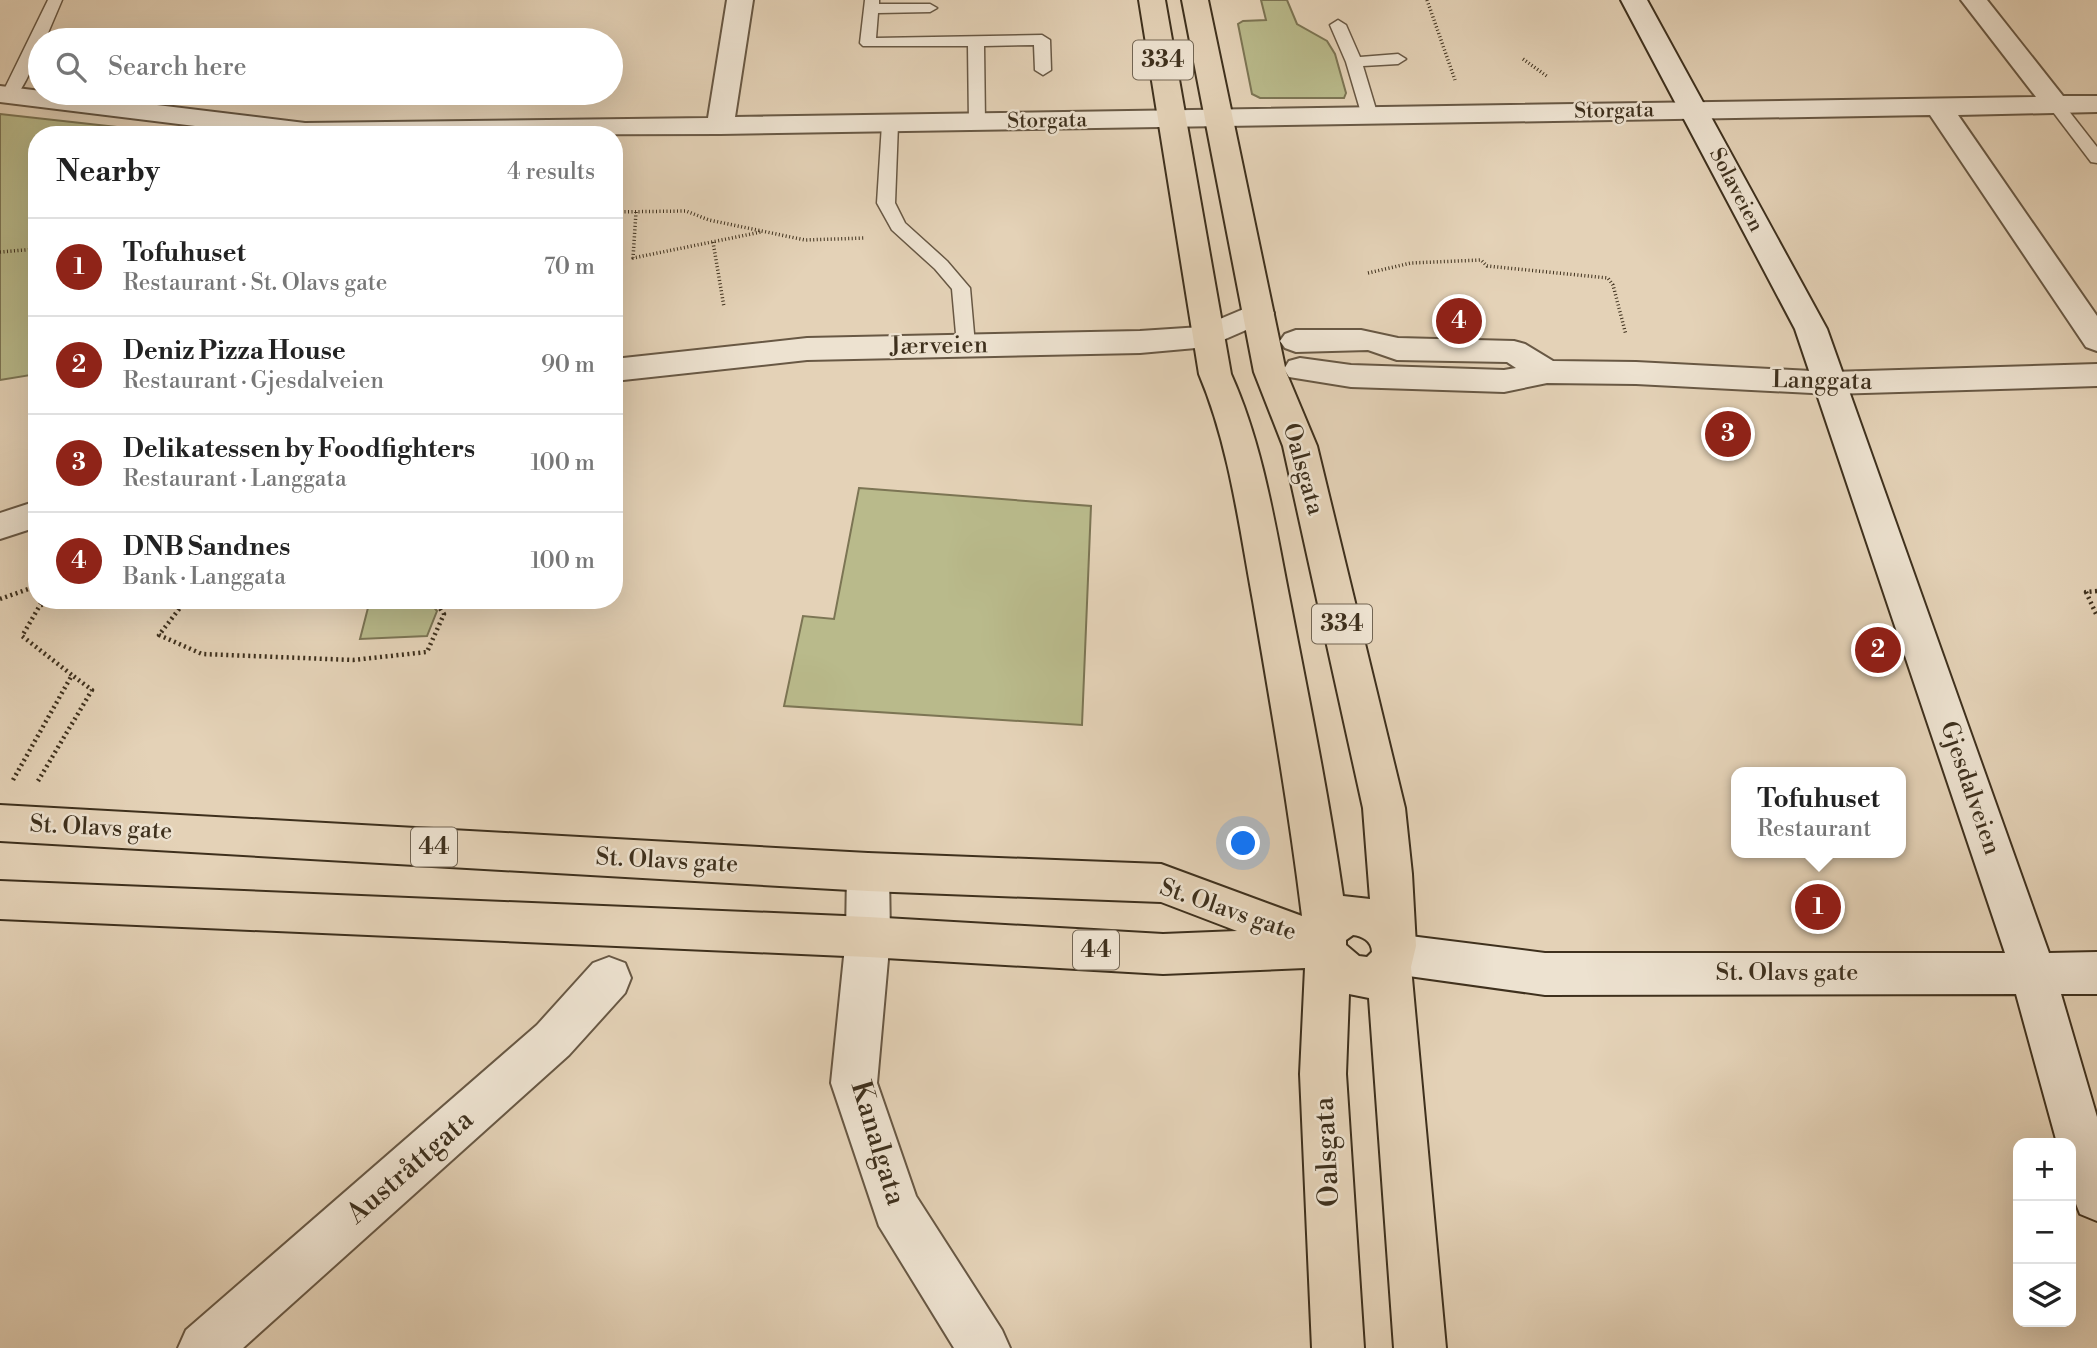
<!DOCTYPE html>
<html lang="en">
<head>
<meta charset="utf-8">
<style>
  :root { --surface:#fff; --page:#f6f6f6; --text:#222; --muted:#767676; --line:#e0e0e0; --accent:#8f2418 }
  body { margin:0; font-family:"Libre Bodoni",serif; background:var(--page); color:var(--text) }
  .controls { position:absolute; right:21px; bottom:21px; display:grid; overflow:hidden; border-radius:14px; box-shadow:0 7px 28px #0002 }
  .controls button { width:63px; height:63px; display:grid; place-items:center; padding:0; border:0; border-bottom:2px solid var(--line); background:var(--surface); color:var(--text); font:35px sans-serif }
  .you { position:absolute; left:1244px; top:844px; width:24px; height:24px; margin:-18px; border:5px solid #fff; border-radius:50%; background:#1a73e8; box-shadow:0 0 0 10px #1a73e833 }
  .badge { display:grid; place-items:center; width:46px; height:46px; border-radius:50%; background:var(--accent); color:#fff; font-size:23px; font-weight:700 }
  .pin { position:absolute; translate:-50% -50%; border:4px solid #fff; box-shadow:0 2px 7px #0006 }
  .popup { position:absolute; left:1731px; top:767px; width:175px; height:91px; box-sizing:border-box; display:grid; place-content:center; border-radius:14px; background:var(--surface); filter:drop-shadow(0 2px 5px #0005); font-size:23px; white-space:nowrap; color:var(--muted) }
  .popup b { font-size:26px; color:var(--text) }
  .popup::after { content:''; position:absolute; left:50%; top:100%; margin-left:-14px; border:14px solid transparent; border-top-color:var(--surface) }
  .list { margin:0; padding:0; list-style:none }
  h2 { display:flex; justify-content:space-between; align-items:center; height:91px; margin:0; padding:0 28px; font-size:30px }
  h2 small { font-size:23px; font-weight:400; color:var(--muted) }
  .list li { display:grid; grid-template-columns:46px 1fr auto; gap:21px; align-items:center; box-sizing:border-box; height:98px; padding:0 28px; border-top:2px solid var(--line) }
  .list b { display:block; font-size:26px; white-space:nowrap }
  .list p { margin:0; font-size:23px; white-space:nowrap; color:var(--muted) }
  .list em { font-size:23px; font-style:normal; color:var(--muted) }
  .icon { flex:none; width:38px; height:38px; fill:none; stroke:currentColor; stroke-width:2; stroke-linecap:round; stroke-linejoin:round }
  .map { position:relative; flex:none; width:2097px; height:1348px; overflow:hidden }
  .search { position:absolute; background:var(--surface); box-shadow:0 7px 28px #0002; left:28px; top:28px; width:595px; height:77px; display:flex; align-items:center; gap:18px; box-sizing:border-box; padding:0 24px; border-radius:38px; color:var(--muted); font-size:26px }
  .panel { position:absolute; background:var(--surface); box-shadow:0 7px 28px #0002; left:28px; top:126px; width:595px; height:483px; border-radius:28px }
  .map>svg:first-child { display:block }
</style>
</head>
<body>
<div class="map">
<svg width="2097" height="1348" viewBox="0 0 2097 1348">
  <rect width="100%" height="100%" fill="#e4d2b7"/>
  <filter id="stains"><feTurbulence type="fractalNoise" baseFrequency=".00286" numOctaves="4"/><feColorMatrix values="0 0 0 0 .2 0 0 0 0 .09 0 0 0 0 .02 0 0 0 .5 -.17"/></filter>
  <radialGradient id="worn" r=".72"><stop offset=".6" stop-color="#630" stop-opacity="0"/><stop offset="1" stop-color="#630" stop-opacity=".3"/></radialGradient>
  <g fill="#b9ba8b" stroke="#7c7554" stroke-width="2">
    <path d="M1261,0H1287L1297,24L1327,41L1335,54L1346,93L1344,98H1260L1252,94L1238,24L1243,21L1266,20Z"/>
    <path d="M0,114L189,135H37V374L0,380Z"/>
    <path d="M859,488L1091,506L1082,725L784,706L803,616L834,619Z"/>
    <path d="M370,600H428L437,611L427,636L360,639Z"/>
  </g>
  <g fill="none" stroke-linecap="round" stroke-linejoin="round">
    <defs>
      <g id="lane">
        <path d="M48,0H62L45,40H40C40,53 21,98 9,101L3,99L1,96Z"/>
        <path d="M865,0H879V4H930L937,8L930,12L878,13L876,38L1042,35L1050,40L1051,70L1043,75L1035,70L1034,45L984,46L985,123L983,126H971L969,123L968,46H863L860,43Z"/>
        <path d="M1338,20L1346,25L1360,57L1398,54L1406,59L1398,64L1363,66L1378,116L1376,119H1364L1362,116L1346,62L1330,25Z"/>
        <path d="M2055,99L2061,101L2097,147V163L2091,162L2047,104Z"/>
        <path d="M890,119L898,124L895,203L905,223L947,261L970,288L975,345L973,349H959L957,345L952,289L935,269L892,230L877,203L882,124Z"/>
      </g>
      <g id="street">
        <path d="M727,0H753L735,117L2036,97L1961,0H1987L2063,96H2097V112L1958,115L2097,316V351L2086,347L1930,115L720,134L268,135L0,102V86L305,123L708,118Z"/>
        <path d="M1258,303L1269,306L1274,313L1269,320L1207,347L1140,353L807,360L614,381V359L807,338L1140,331L1201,327Z"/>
        <path d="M1296,330H1361L1398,338L1514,341L1525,344L1553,361L1636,362L1831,372L2097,364V386L1831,394L1636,384L1547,383L1504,392L1351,387L1289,377L1284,369L1289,361L1300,358L1351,365L1504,370L1516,368L1507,362L1397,360L1368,350L1296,352L1285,348L1280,341L1285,334Z"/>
        <path d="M37,501V527L0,539V513Z"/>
        <path d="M868,853L883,859L889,872L890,937L877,1083L916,1196L1002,1330L1010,1348H954L879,1226L831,1083L846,937L847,872L853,859Z"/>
        <path d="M609,957L625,963L631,978L625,993L569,1055L243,1348H178L186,1330L537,1025L593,963Z"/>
      </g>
      <path id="secondary" d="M1621,0H1647L1827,329L2049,953L2097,952V994H2061L2097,1117V1221L2080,1214L2071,1191V1143H2057L2016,994L1545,995L1394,974L1378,968L1372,954L1378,940L1394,934L1545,953H2005L1795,329Z"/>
      <path id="primary" d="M1139,0H1165L1231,374C1263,445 1275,525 1290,601C1309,699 1329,797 1343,896L1370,899L1363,808L1283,446L1254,372L1182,0H1208L1286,372L1317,446L1405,808L1412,874L1416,946L1411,967L1446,1348H1394L1369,998L1349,994L1346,1074L1364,1348H1312L1300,1074L1305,968L1163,974L868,957L0,919V881L868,917L1163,934L1237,931L1161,902L868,891L0,841V805L868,853L1161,864L1302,916C1289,810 1271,706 1253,601C1239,525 1229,445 1199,374ZM1353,935C1362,936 1372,941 1372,952L1367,957L1359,956L1346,945V940Z"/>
    </defs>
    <use href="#lane" stroke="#685844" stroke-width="3"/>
    <use href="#street" stroke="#685844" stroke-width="4"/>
    <use href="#secondary" stroke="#3e301d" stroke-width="4"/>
    <use href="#primary" stroke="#3e301d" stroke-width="4"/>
    <g stroke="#3e301d" stroke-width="3.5" stroke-dasharray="1 2.5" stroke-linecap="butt">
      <path d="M1427,0L1455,80"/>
      <path d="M1523,59L1548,77"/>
      <path d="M614,212L686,211L709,220L805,240L865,238"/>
      <path d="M636,212L633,258L761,232"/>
      <path d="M713,242L724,307"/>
      <path d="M0,252L37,249"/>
      <path d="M1368,273L1411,263L1481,260L1487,266L1608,278L1613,285L1626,335"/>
    </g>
    <g stroke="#3e301d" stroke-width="4.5" stroke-dasharray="2 3.5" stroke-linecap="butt">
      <path d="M2097,591L2086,592L2097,616"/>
      <path d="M0,599L37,586"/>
      <path d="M186,600L159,635L202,654L353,660L427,652L444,614L434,600"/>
      <path d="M41,605L111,600"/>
      <path d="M13,780L72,675L22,636L43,600"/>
      <path d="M38,781L92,690L72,675"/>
    </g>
    <use href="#lane" fill="#ede2d0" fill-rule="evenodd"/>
    <use href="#street" fill="#ede2d0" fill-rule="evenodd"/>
    <use href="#secondary" fill="#ede2d0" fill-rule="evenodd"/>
    <use href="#primary" fill="#e4d2b7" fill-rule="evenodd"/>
  </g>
  <g text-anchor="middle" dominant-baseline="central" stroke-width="5" stroke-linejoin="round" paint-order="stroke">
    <g font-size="21" fill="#3e301d" stroke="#ede2d0">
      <text transform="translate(1614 111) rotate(-1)">Storgata</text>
      <text transform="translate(1047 121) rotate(-1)">Storgata</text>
      <text transform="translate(1736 190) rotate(62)">Solaveien</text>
    </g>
    <g fill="#ede2d0" stroke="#726553" stroke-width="2">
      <rect x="1133" y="40.5" width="60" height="39" rx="5"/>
      <rect x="1312" y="604.5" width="60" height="39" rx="5"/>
      <rect x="411" y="827.5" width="46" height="39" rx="5"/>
      <rect x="1073" y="930.5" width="46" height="39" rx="5"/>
    </g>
    <g font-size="23" font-weight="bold" fill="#3e301d">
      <text x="1163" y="60">334</text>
      <text x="1342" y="624">334</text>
      <text x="434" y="847">44</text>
      <text x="1096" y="950">44</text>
    </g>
    <g font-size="24" fill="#3e301d" stroke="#ede2d0">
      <text transform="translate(939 346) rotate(-1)">Jærveien</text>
      <text transform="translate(1822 381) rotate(1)">Langgata</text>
      <text transform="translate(1303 469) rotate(74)">Oalsgata</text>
      <text transform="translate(1970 788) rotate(71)">Gjesdalveien</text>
      <text transform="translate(101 828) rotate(3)">St. Olavs gate</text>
      <text transform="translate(667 861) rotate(3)">St. Olavs gate</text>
      <text transform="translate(1228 910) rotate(19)">St. Olavs gate</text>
      <text x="1787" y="973">St. Olavs gate</text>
    </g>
    <g font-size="28" fill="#3e301d" stroke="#ede2d0">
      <text transform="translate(878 1143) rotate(73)">Kanalgata</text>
      <text transform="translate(1327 1152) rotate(-93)">Oalsgata</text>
      <text transform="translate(410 1167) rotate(-41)">Austråttgata</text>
    </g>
  </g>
  <rect width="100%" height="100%" filter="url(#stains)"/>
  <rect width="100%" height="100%" fill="url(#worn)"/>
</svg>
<div class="controls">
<button>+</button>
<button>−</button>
<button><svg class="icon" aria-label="layers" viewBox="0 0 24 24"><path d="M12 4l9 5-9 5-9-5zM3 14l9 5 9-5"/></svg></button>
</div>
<div class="you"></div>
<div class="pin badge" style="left:1818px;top:907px">1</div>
<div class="popup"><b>Tofuhuset</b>Restaurant</div>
<div class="pin badge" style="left:1878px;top:650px">2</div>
<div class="pin badge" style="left:1728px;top:434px">3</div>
<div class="pin badge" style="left:1459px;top:321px">4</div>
<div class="search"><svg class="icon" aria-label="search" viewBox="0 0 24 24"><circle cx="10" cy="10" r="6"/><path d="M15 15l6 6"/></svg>Search here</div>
<section class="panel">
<h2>Nearby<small>4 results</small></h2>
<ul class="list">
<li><span class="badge">1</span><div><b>Tofuhuset</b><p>Restaurant · St. Olavs gate</p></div><em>70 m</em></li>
<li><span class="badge">2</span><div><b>Deniz Pizza House</b><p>Restaurant · Gjesdalveien</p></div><em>90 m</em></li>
<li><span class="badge">3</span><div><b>Delikatessen by Foodfighters</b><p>Restaurant · Langgata</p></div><em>100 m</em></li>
<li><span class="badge">4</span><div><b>DNB Sandnes</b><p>Bank · Langgata</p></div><em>100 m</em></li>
</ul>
</section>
</div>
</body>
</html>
